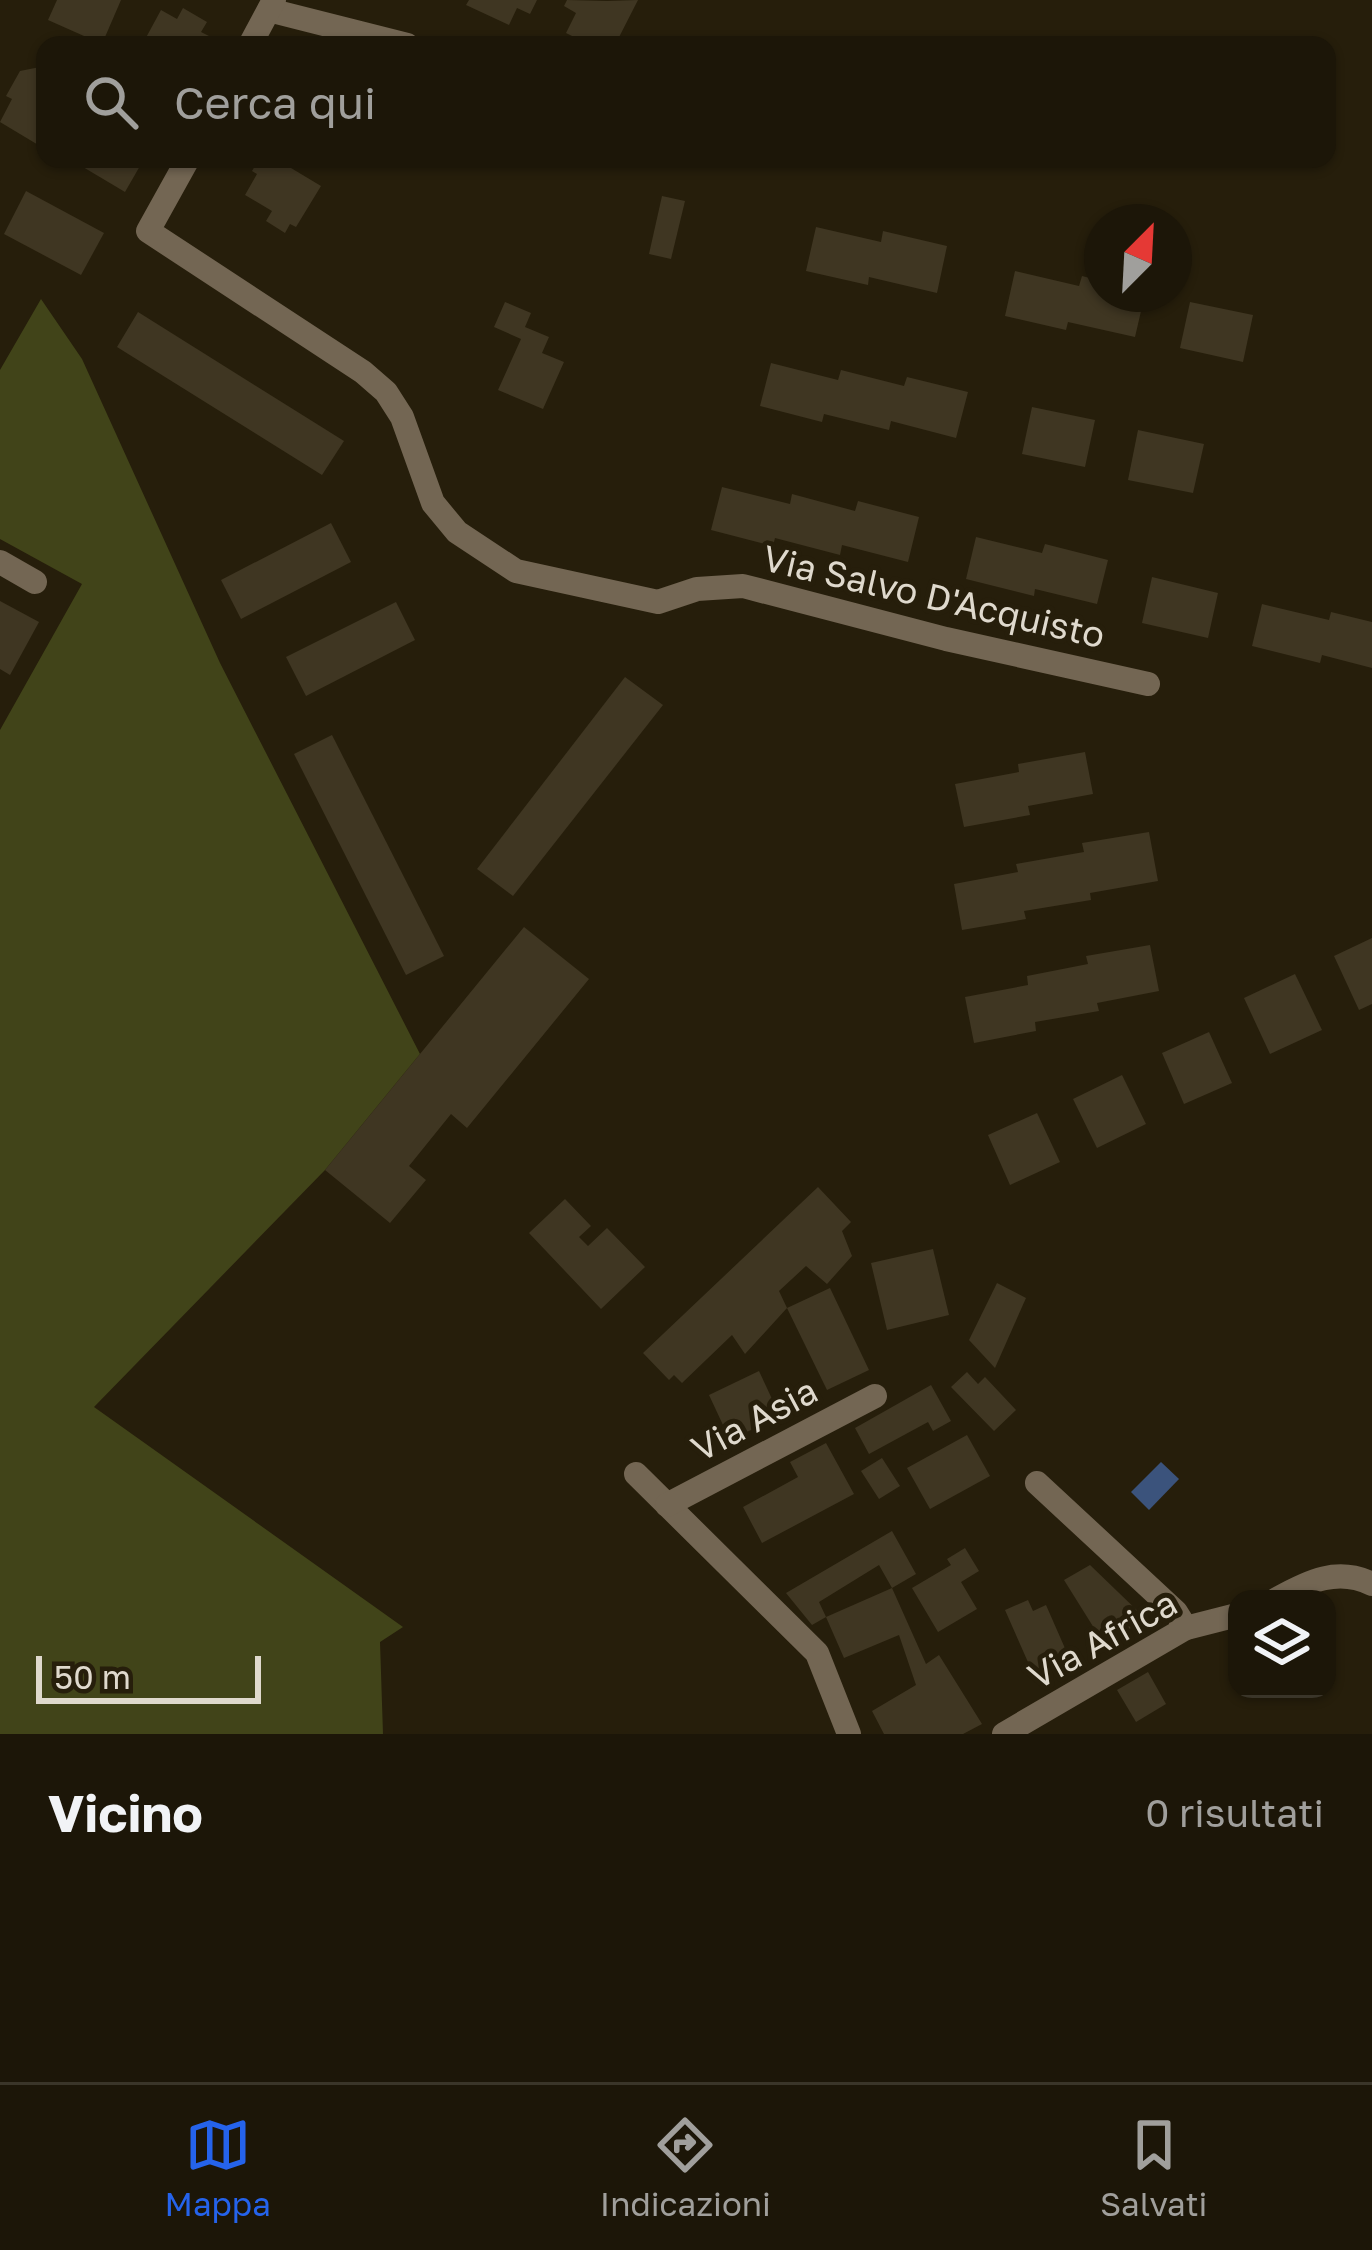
<!DOCTYPE html>
<html lang="it">
<head>
<meta charset="utf-8">
<style>
  :root { --surface:#1c1608; --page:#292316; --text:#f1f3f6; --muted:#a09f9c; --line:#3a3529; --accent:#2563eb }
  body { margin:0; font-family:"Golos Text",sans-serif; background:var(--page); color:var(--text) }
  .controls { position:absolute; right:36px; bottom:36px; display:grid; overflow:hidden; border-radius:24px; box-shadow:0 3px 9px #0004 }
  .controls button { width:108px; height:108px; display:grid; place-items:center; padding:0; border:0; border-bottom:3px solid var(--line); background:var(--surface); color:var(--text); font:60px sans-serif }
  .compass { position:absolute; left:1084px; top:204px; width:108px; height:108px; border-radius:50%; background:var(--surface); box-shadow:0 3px 9px #0004; rotate:24deg }
  .scale { position:absolute; left:36px; bottom:30px; width:225px; box-sizing:border-box; padding-left:12px; border:6px solid #dfd9cd; border-top:0; font-size:33px; line-height:42px; white-space:nowrap; color:#dfd9cd; -webkit-text-stroke:9px #261e0b; paint-order:stroke }
  .list { margin:0; padding:0; list-style:none }
  h2 { display:flex; justify-content:space-between; align-items:center; height:156px; margin:0; padding:0 48px; font-size:51px }
  h2 small { font-size:39px; font-weight:400; color:var(--muted) }
  .icon { flex:none; width:66px; height:66px; fill:none; stroke:currentColor; stroke-width:2; stroke-linecap:round; stroke-linejoin:round }
  .map { position:relative; flex:none; width:1372px; height:1734px; overflow:hidden }
  .search { position:absolute; background:var(--surface); box-shadow:0 3px 9px #0004; left:36px; right:36px; top:36px; height:132px; display:flex; align-items:center; gap:30px; box-sizing:border-box; padding:0 42px; border-radius:24px; color:var(--muted); font-size:45px }
  .sheet { height:348px; background:var(--surface) }
  nav { display:flex; justify-content:space-around; align-items:center; box-sizing:border-box; height:168px; border-top:3px solid var(--line); background:var(--surface); font-size:33px; color:var(--muted) }
  nav a { display:grid; justify-items:center; gap:6px }
  nav .on { color:var(--accent) }
  .map>svg:first-child { display:block }
</style>
</head>
<body>
<div class="map">
<svg width="1372" height="1734" viewBox="0 0 1372 1734">
  <rect width="100%" height="100%" fill="#261e0b"/>
  <path fill="#414419" d="M41,299L82,359L220,663L420,1054L325,1170L94,1407L403,1627L380,1642L383,1734H0V730L82,584L0,539V370Z"/>
  <path fill="#3b537c" d="M1161,1462L1179,1479L1149,1510L1131,1492Z"/>
  <g fill="#3f3622">
    <path d="M57,0H121L102,44L48,20Z"/>
    <path d="M469,0H537L530,14L517,8L509,25L466,5Z"/>
    <path d="M567,0L607,1L638,0L615,45H590L566,33L576,13L564,6Z"/>
    <path d="M183,8L207,22L201,32L211,37L206,45H142L161,10L177,19Z"/>
    <path d="M45,66V136L40,146L0,122L12,99L6,96L20,71Z"/>
    <path d="M88,159H144L125,192L83,167Z"/>
    <path d="M259,159H276L321,186L296,227L290,224L285,233L266,221L272,211L245,195L257,174L252,171Z"/>
    <path d="M26,191L104,233L81,275L4,234Z"/>
    <path d="M662,196L685,201L671,259L649,254Z"/>
    <path d="M816,227L881,242L883,231L947,246L937,293L869,277L868,285L806,271Z"/>
    <path d="M1015,271L1079,286L1082,276L1102,281V294H1145L1135,337L1068,322L1066,330L1005,316Z"/>
    <path d="M505,302L531,313L525,327L549,337L542,353L564,362L543,409L498,390L521,339L494,327Z"/>
    <path d="M1190,302L1253,315L1243,362L1180,348Z"/>
    <path d="M138,312L344,441L322,475L117,347Z"/>
    <path d="M771,363L838,380L841,370L904,386L907,377L968,392L956,438L891,421L889,430L824,414L822,422L760,406Z"/>
    <path d="M1032,407L1095,420L1085,467L1022,454Z"/>
    <path d="M1138,430L1204,444L1193,493L1128,480Z"/>
    <path d="M722,487L790,504L792,494L855,511L858,501L919,517L908,562L842,545L840,555L775,538L773,546L711,530Z"/>
    <path d="M331,523L351,562L241,619L221,580Z"/>
    <path d="M976,537L1042,553L1045,544L1108,560L1097,604L1035,589L1034,596L966,579Z"/>
    <path d="M1152,577L1218,593L1208,638L1142,623Z"/>
    <path d="M0,601L39,622L10,675L0,669Z"/>
    <path d="M396,602L415,640L306,696L286,657Z"/>
    <path d="M1262,604L1329,620L1331,612L1372,622V668L1322,655L1320,663L1252,646Z"/>
    <path d="M625,677L663,705L513,896L477,869Z"/>
    <path d="M332,735L444,956L406,975L294,754Z"/>
    <path d="M1085,752L1093,794L1028,806L1030,815L964,827L955,784L1019,772L1018,764Z"/>
    <path d="M1149,832L1158,881L1090,893L1091,900L1024,911L1026,919L962,930L954,884L1018,872L1016,864L1084,852L1082,843Z"/>
    <path d="M524,927L589,979L467,1128L451,1114L409,1166L426,1180L390,1223L325,1170Z"/>
    <path d="M1372,938V1004L1359,1010L1334,956Z"/>
    <path d="M1150,945L1159,991L1097,1003L1099,1011L1035,1022L1036,1031L974,1043L965,997L1028,985L1027,976L1088,964L1086,956Z"/>
    <path d="M1295,974L1322,1030L1270,1054L1244,998Z"/>
    <path d="M1209,1032L1232,1083L1184,1104L1162,1053Z"/>
    <path d="M1122,1075L1146,1124L1097,1148L1073,1099Z"/>
    <path d="M1037,1113L1060,1162L1010,1185L988,1135Z"/>
    <path d="M818,1187L851,1222L842,1231L852,1256L827,1284L806,1266L779,1291L787,1308L745,1354L732,1335L682,1383L674,1375L669,1380L643,1353Z"/>
    <path d="M565,1199L591,1226L579,1237L588,1246L607,1228L645,1267L601,1309L529,1233Z"/>
    <path d="M933,1249L949,1315L887,1330L871,1263Z"/>
    <path d="M997,1283L1026,1298L995,1368L969,1340Z"/>
    <path d="M830,1288L869,1370L827,1390L787,1308Z"/>
    <path d="M759,1371L780,1416L730,1440L709,1395Z"/>
    <path d="M967,1372L978,1384L985,1377L1016,1410L994,1431L951,1387Z"/>
    <path d="M931,1385L951,1421L933,1431L928,1422L869,1454L855,1428Z"/>
    <path d="M967,1435L990,1476L930,1509L907,1468Z"/>
    <path d="M826,1443L854,1494L762,1543L743,1507L798,1477L790,1462Z"/>
    <path d="M882,1458L900,1486L879,1499L861,1471Z"/>
    <path d="M892,1531L916,1574L892,1588L879,1565L819,1602L826,1617L812,1625L786,1593Z"/>
    <path d="M965,1548L979,1571L961,1582L977,1609L938,1632L912,1588L951,1565L947,1559Z"/>
    <path d="M1090,1565L1146,1619L1104,1644L1064,1580Z"/>
    <path d="M892,1588L926,1664L939,1655L982,1724L963,1734H884L872,1711L916,1685L899,1635L844,1658L826,1617Z"/>
    <path d="M1028,1600L1033,1611L1046,1605L1071,1662L1035,1678L1005,1610Z"/>
    <path d="M1148,1672L1166,1704L1136,1722L1117,1690Z"/>
  </g>
  <g fill="none" stroke-linecap="round" stroke-linejoin="round">
    <g stroke="#736653" stroke-width="24">
      <path d="M269,10L407,45"/>
      <path d="M250,45L274,0"/>
      <path d="M188,159L148,231L363,372L386,392L402,417L433,503L457,532L516,571L658,602L697,589L743,586L946,639L1148,684"/>
      <path d="M0,562L35,582"/>
      <path d="M636,1474L817,1653L849,1734"/>
      <path d="M1037,1483L1176,1612L1186,1628"/>
      <path d="M667,1505L875,1396"/>
      <path d="M1277,1599C1309,1581 1338,1567 1372,1584"/>
      <path d="M1004,1734L1186,1628L1237,1615"/>
    </g>
  </g>
  <g text-anchor="middle" dominant-baseline="central" stroke-width="10" stroke-linejoin="round" paint-order="stroke">
    <g font-size="36" fill="#dfd9cd" stroke="#261e0b">
      <text transform="translate(934 596) rotate(13)">Via Salvo D'Acquisto</text>
      <text transform="translate(754 1419) rotate(-28)">Via Asia</text>
      <text transform="translate(1102 1639) rotate(-29)">Via Africa</text>
    </g>
  </g>
</svg>
<div class="controls">
<button><svg class="icon" aria-label="layers" viewBox="0 0 24 24"><path d="M12 4l9 5-9 5-9-5zM3 14l9 5 9-5"/></svg></button>
</div>
<svg class="compass" viewBox="-18 -18 36 36"><path d="M0-13l5 13h-10z" fill="#e53935"/><path d="M0 13l5-13h-10z" fill="#a09f9c"/></svg>
<div class="scale">50 m</div>
<div class="search"><svg class="icon" aria-label="search" viewBox="0 0 24 24"><circle cx="10" cy="10" r="6"/><path d="M15 15l6 6"/></svg>Cerca qui</div>
</div>
<section class="sheet">
<h2>Vicino<small>0 risultati</small></h2>
<ul class="list">
</ul>
</section>
<nav>
<a class="on"><svg class="icon" aria-label="map" viewBox="0 0 24 24"><path d="M3 6l6-2 6 2 6-2v14l-6 2-6-2-6 2zM9 4v14M15 6v14"/></svg>Mappa</a>
<a><svg class="icon" aria-label="directions" viewBox="0 0 24 24"><path d="M12 3l9 9-9 9-9-9zM9 14v-3h6M13 9l2 2-2 2"/></svg>Indicazioni</a>
<a><svg class="icon" aria-label="saved" viewBox="0 0 24 24"><path d="M7 4h10v16l-5-4-5 4z"/></svg>Salvati</a>
</nav>
</body>
</html>
